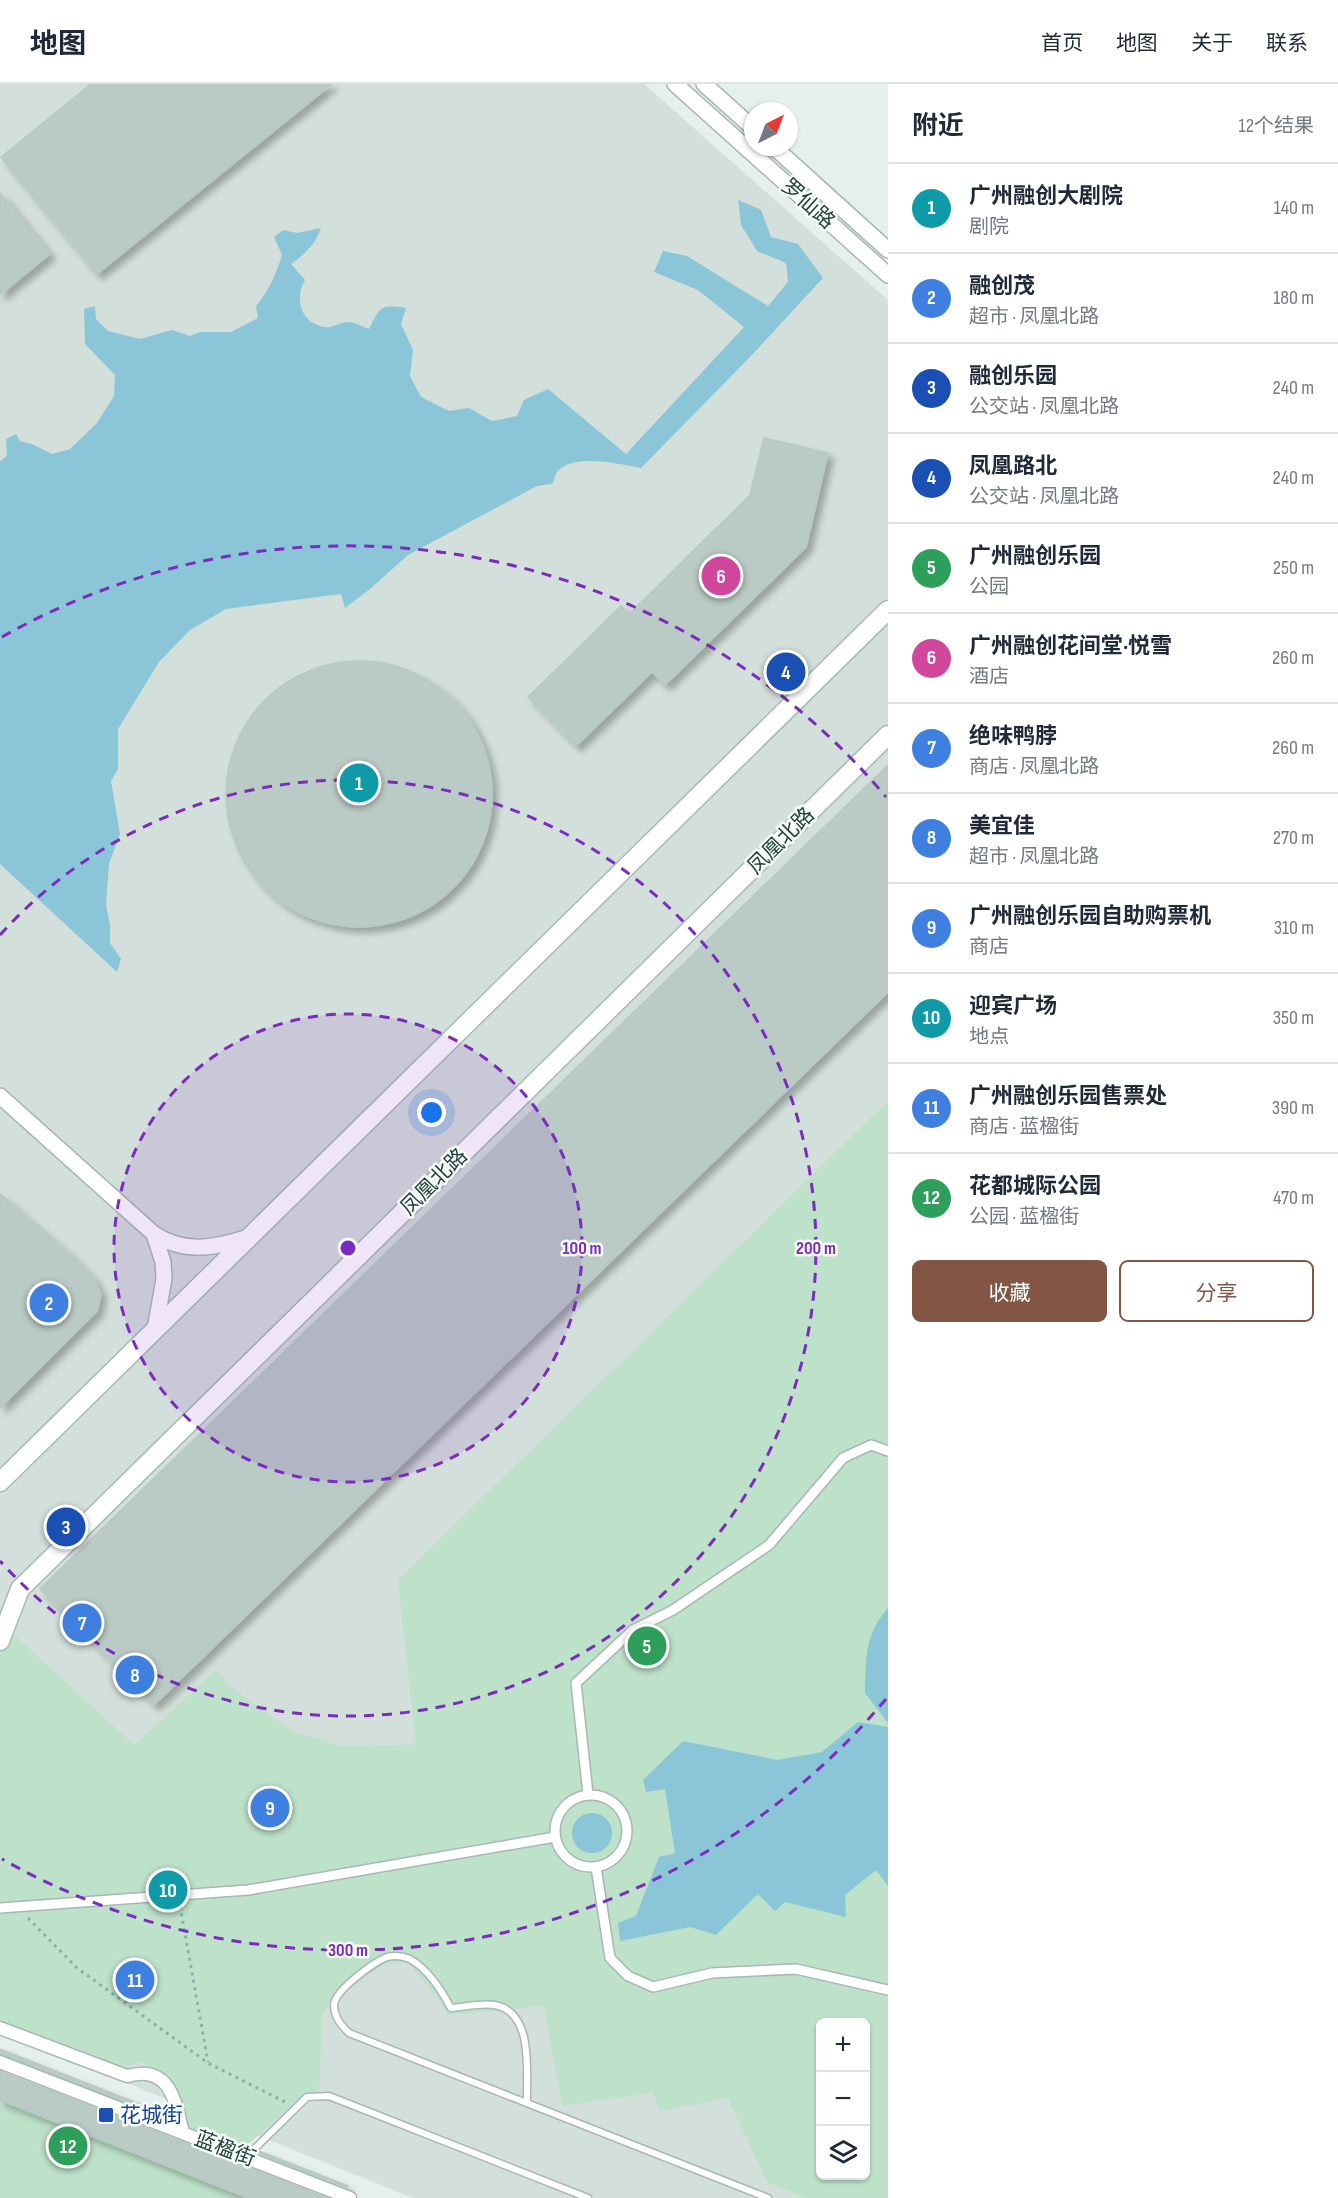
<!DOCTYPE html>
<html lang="zh">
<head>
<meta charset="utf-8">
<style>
  :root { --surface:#fff; --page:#f2f2f3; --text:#1f2937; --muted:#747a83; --line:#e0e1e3; --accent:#825545 }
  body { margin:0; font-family:"Sofia Sans Condensed","Noto Sans SC",sans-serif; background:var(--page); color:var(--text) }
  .controls { position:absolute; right:18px; bottom:18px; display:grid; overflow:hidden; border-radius:9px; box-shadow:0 2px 4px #0004 }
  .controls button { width:54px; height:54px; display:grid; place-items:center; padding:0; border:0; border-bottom:2px solid var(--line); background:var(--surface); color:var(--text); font:30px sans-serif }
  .compass { position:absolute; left:744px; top:18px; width:54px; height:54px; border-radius:50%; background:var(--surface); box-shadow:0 2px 4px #0004; rotate:42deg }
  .you { position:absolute; left:432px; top:1029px; width:21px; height:21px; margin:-15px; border:4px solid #fff; border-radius:50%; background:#1a73e8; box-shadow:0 0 0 9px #1a73e833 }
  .badge { display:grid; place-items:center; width:39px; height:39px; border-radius:50%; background:var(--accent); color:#fff; font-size:20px; font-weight:700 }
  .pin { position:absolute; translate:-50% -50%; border:3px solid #fff; box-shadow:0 2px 6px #0006 }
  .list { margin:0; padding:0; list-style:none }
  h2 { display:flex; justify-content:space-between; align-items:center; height:78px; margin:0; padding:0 24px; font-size:26px }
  h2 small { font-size:20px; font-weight:400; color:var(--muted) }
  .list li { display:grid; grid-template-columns:39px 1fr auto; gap:18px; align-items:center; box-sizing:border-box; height:90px; padding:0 24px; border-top:2px solid var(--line) }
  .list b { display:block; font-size:22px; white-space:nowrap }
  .list p { margin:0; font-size:20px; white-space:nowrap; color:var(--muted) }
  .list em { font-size:20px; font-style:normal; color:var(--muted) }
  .actions { display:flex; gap:12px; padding:18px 24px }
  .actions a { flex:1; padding:14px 0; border:2px solid var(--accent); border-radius:9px; text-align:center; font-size:21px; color:var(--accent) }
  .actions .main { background:var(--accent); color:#fff }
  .icon { flex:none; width:33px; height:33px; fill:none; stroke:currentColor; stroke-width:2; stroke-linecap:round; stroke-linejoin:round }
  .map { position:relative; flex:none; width:888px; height:2114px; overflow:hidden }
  header { display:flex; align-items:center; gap:36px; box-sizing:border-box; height:84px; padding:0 30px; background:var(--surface); border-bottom:2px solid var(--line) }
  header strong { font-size:28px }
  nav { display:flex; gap:33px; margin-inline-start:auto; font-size:21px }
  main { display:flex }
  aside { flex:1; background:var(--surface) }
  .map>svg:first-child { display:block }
</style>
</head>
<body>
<header>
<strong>地图</strong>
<nav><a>首页</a><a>地图</a><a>关于</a><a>联系</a></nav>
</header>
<main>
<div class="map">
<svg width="888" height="2114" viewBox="0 0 888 2114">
  <defs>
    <filter id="shadow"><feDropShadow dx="5.5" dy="5.5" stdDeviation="3" flood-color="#0004"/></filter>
  </defs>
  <rect width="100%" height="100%" fill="#e5efeb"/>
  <path fill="#d3dfda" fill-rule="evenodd" d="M0,0H644L888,216V2114H413L0,1948ZM820,1938H866V2092H820Z"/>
  <g fill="#bde1c9" fill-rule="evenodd">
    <path d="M888,1017V2114H807L767,2098L728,2014L660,2027L653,2008L562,2022L544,1922L447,1931L440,1917L408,1878L386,1879L336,1914L322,1931L319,2015L293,2020L240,2068L191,2047L170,1999L143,1978L120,1984L0,1937V1538L134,1661L216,1586L231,1603L292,1647L338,1662L416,1661L398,1496ZM820,1938H866V2092H820Z"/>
    <path d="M0,2010L271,2114H0Z"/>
  </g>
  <g fill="#8ac6d7">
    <path d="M738,116L761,126L771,153L798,160L823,194L751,272L641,384C620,380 574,369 558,387C555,390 554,397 552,400L537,402L408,471L370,505L345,524L341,510L226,525L190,546L159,578L118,645V685L111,697L120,750L109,780L106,821L110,841V859L121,875L117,888L0,780V377L7,372L6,355L16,350L20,357L34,361L52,370L70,365L97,339L114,312L115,291L85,260L84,225L95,222L96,235L108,247L140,255L172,246L190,252L200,248H231L258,234L256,222C269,207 276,190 282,171L274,153L283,146L297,149L321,144C315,161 305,170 291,180L305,196C294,215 301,239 324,243C331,245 340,238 347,238C353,237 363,243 369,245C380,223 380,220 406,224L401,240L413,266L410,292L421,313L449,327L469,324L492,337L517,332L524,316L548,305L626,370L744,243L698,206L654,188L663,167L687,172L768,222L788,198L786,179L757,167L741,141Z"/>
    <path d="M888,1524V1639L865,1609C866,1576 864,1551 888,1524Z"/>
    <path d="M858,1638L888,1643V1802L876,1786L845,1811L846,1833L785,1818L775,1827L758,1810L716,1851L690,1843L620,1857L618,1839L636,1832L659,1773L675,1769L665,1705L646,1708L643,1696L683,1657L777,1676L822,1668Z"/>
    <circle cx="592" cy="1749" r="20"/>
  </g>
  <g fill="#bacac5" stroke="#b7c9c3" stroke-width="1.5" filter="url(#shadow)">
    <path d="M91,0H332L97,190L1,73Z"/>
    <path d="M0,109L50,170L0,211Z"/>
    <path d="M764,354L828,369L806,463L665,601L652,588L576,662L528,613L621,522L629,530L750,411Z"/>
    <circle cx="359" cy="710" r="133"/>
    <path d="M888,681V908L154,1621L40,1505Z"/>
    <path d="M0,1110L72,1172L94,1195L101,1210L97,1227L0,1324Z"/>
    <path d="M0,1965L170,2032L171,2036L0,1970Z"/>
    <path d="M0,1987L327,2114H248L0,2016Z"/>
    <path d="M259,2067L348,2102L347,2104L257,2069Z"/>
  </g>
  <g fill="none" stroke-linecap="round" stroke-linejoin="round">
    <defs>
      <g id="service">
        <path d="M527,2019C526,1990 535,1927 494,1921C481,1919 464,1923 451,1924C441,1906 429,1886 410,1875C403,1872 395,1871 387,1873C374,1878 335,1906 334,1921C334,1933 341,1941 349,1949L768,2114"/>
        <path d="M246,2073L307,2013L329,2012L588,2114"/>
      </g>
      <g id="pedestrian">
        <path d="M588,1710L576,1599L633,1546L673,1526L769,1461L843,1374L871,1361L888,1367"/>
        <circle cx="591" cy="1747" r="36"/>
        <path d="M596,1783L610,1874L628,1892L653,1903L712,1889L796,1885L888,1906"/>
        <path d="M0,1824L248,1806L555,1753"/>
      </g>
      <g id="minor">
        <path d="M0,1944L127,1992C170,1980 175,2016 183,2049"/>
        <path d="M0,1978L350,2114"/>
      </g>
      <g id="tertiary">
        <path d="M675,0L888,191"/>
        <path d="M704,0L753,44"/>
        <path d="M774,63L888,166"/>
        <path d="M0,1012L154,1150"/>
        <path d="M155,1245L164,1195L163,1178L154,1150C185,1170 215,1164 249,1153"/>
      </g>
      <g id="secondary">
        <path d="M0,1398L888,526"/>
        <path d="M0,1557L20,1505L888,651"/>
      </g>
    </defs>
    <use href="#service" stroke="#a7b8b3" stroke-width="9"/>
    <use href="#pedestrian" stroke="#a7b8b3" stroke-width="12"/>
    <use href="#minor" stroke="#a7b8b3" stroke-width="15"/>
    <use href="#tertiary" stroke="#a7b8b3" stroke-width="18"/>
    <use href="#secondary" stroke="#a3bcb4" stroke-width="21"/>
    <g stroke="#83b5a8" stroke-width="3" stroke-dasharray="3 4.5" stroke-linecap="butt">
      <path d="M180,1822L208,1978"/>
      <path d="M28,1834L77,1884L208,1979L287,2019"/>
    </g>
    <use href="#service" stroke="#fff" stroke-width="6"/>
    <use href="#pedestrian" stroke="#fff" stroke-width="9"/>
    <use href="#minor" stroke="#fff" stroke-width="12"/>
    <use href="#tertiary" stroke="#fff" stroke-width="15"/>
    <use href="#secondary" stroke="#fff" stroke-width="18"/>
  </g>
  <circle cx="348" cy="1164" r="234" fill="#7b2cbf" fill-opacity=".12"/>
  <g fill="none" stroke="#7b2cbf" stroke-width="3" stroke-dasharray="10 8">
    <circle cx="348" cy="1164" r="234"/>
    <path d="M0 851A468 468 0 1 1 0 1477"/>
    <path d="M886 1615A702 702 0 0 1 2 1775M2 553A702 702 0 0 1 886 713"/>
  </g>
  <rect fill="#1a4fb4" stroke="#f6fbf9" stroke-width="2" x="98" y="2023" width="16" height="16" rx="3"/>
  <g text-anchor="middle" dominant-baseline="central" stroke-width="5" stroke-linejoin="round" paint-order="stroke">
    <g font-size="21" fill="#22433c" stroke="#f6fbf9">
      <text transform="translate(808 120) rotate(42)">罗仙路</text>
      <text transform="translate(781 757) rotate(-45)">凤凰北路</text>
      <text transform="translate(434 1098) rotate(-45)">凤凰北路</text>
      <text transform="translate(225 2065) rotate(21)">蓝楹街</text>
    </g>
    <g font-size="21" fill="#164399" stroke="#f6fbf9" text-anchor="start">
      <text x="120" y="2031">花城街</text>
    </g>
  </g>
  <circle cx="348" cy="1164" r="9" fill="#7b2cbf" stroke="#f6fbf9" stroke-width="3"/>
  <g font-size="18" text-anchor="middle" font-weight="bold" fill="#7b2cbf" stroke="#f6fbf9" stroke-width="5" stroke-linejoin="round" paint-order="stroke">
    <text x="582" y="1170">100 m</text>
    <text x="816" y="1170">200 m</text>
    <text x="348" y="1872">300 m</text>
  </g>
</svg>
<div class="controls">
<button>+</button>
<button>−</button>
<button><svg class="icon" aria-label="layers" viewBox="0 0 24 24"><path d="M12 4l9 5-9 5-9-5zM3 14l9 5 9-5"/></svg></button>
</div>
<svg class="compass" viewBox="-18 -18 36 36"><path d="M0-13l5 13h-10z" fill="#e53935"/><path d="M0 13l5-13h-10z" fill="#747a83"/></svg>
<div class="you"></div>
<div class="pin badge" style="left:359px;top:699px;background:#0f9aa8">1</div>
<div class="pin badge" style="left:49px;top:1219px;background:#3f7fe0">2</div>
<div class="pin badge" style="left:66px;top:1443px;background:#1a4fb4">3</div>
<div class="pin badge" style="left:786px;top:588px;background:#1a4fb4">4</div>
<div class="pin badge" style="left:647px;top:1562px;background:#2e9e5b">5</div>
<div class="pin badge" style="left:721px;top:492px;background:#d1479c">6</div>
<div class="pin badge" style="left:82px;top:1539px;background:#3f7fe0">7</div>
<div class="pin badge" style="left:135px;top:1591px;background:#3f7fe0">8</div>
<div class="pin badge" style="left:270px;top:1724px;background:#3f7fe0">9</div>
<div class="pin badge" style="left:168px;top:1806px;background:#0f9aa8">10</div>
<div class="pin badge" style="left:135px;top:1896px;background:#3f7fe0">11</div>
<div class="pin badge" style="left:68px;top:2062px;background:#2e9e5b">12</div>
</div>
<aside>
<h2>附近<small>12个结果</small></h2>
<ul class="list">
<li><span class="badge" style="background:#0f9aa8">1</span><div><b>广州融创大剧院</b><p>剧院</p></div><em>140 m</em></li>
<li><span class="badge" style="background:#3f7fe0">2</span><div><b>融创茂</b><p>超市 · 凤凰北路</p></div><em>180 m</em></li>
<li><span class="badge" style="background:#1a4fb4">3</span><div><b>融创乐园</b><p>公交站 · 凤凰北路</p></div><em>240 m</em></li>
<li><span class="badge" style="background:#1a4fb4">4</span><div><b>凤凰路北</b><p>公交站 · 凤凰北路</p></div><em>240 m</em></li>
<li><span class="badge" style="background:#2e9e5b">5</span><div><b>广州融创乐园</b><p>公园</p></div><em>250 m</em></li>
<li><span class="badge" style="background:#d1479c">6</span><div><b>广州融创花间堂·悦雪</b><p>酒店</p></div><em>260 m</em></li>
<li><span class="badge" style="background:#3f7fe0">7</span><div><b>绝味鸭脖</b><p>商店 · 凤凰北路</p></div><em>260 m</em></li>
<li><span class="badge" style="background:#3f7fe0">8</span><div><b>美宜佳</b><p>超市 · 凤凰北路</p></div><em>270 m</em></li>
<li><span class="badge" style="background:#3f7fe0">9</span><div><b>广州融创乐园自助购票机</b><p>商店</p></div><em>310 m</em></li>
<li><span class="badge" style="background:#0f9aa8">10</span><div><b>迎宾广场</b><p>地点</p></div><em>350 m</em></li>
<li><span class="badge" style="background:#3f7fe0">11</span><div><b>广州融创乐园售票处</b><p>商店 · 蓝楹街</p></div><em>390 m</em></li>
<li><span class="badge" style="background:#2e9e5b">12</span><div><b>花都城际公园</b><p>公园 · 蓝楹街</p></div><em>470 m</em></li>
</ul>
<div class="actions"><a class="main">收藏</a><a>分享</a></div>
</aside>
</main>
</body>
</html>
